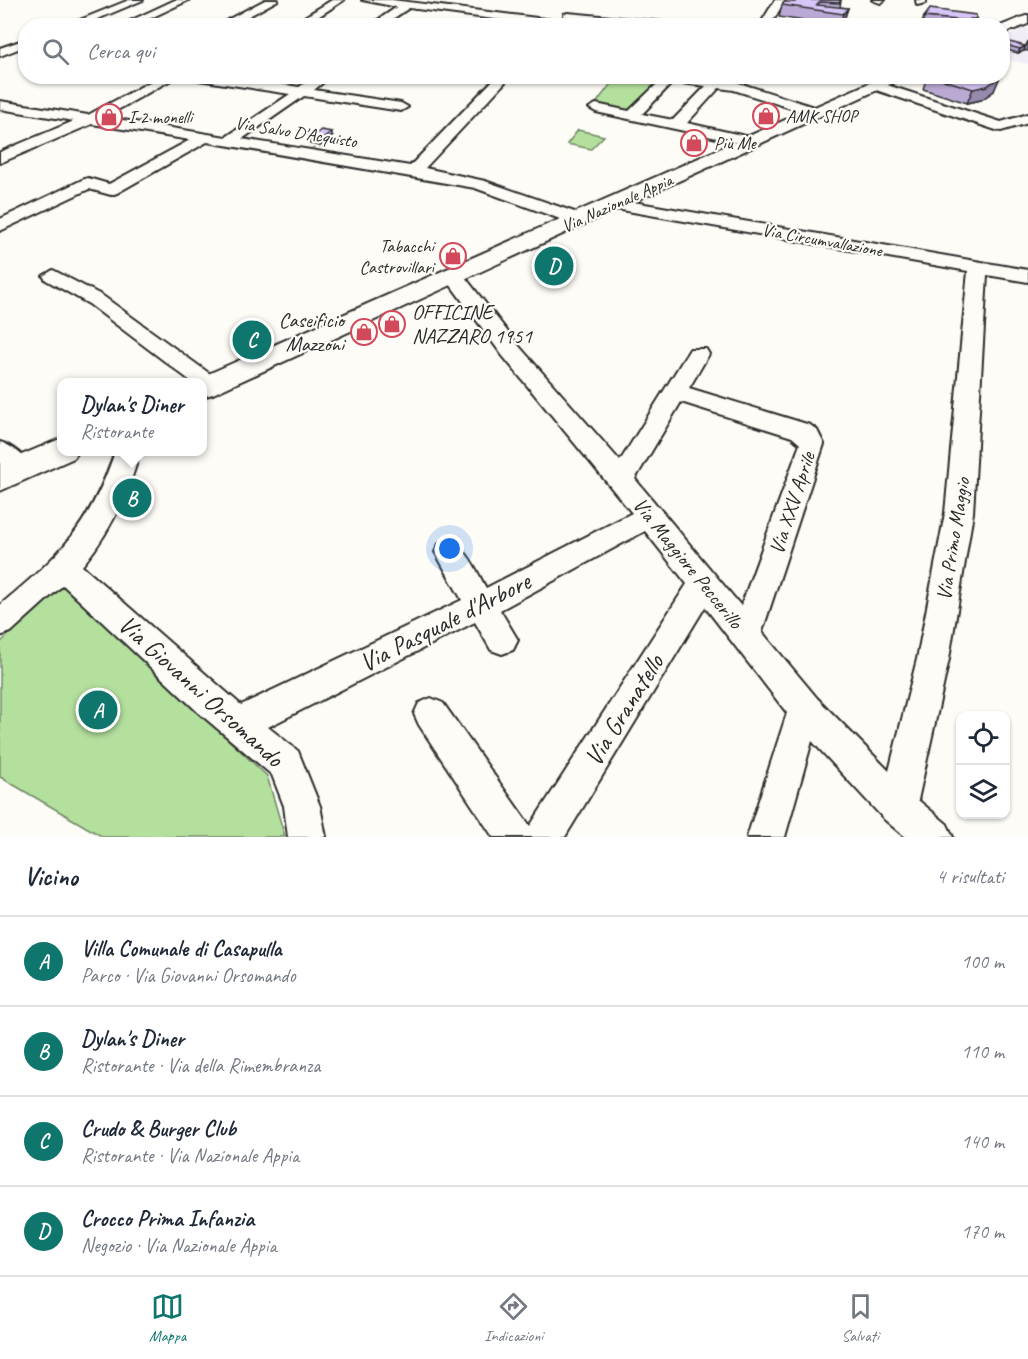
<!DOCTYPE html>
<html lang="it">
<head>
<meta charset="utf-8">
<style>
  :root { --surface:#fff; --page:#f2f2f3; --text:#1f2937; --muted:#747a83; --line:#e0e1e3; --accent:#0f766e }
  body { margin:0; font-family:Caveat,sans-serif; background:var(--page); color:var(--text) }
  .controls { position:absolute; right:18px; bottom:18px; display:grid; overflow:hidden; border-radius:12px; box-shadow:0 2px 4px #0004 }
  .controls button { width:54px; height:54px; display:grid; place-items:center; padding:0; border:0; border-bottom:2px solid var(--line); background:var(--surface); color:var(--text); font:30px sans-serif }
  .you { position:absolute; left:450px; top:549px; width:21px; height:21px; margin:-15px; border:4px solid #fff; border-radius:50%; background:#1a73e8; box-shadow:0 0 0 9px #1a73e833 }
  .badge { display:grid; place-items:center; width:39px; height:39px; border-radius:50%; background:var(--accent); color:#fff; font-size:20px; font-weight:700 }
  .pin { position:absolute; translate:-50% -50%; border:3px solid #fff; box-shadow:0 2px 6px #0006 }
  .popup { position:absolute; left:57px; top:378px; width:150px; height:78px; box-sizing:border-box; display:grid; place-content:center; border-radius:12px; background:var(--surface); filter:drop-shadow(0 2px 4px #0005); font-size:20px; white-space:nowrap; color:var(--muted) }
  .popup b { font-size:22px; color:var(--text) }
  .popup::after { content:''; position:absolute; left:50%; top:100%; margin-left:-12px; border:12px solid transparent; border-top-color:var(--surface) }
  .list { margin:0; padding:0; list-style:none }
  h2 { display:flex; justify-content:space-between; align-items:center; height:78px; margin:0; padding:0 24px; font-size:26px }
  h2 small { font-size:20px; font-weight:400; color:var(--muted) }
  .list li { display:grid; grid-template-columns:39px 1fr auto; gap:18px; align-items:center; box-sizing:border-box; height:90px; padding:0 24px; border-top:2px solid var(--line) }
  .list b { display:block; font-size:22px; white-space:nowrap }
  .list p { margin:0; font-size:20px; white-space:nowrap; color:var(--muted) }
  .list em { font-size:20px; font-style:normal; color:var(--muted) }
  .icon { flex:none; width:33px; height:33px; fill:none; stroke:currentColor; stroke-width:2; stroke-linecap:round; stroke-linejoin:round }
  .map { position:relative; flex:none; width:1028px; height:837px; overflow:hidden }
  .search { position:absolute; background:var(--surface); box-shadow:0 2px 4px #0004; left:18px; right:18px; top:18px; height:66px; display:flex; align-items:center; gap:15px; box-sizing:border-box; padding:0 21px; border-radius:24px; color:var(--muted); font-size:22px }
  .sheet { height:438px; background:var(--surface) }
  nav { display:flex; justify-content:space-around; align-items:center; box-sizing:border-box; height:84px; border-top:2px solid var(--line); background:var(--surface); font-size:16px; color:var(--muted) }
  nav a { display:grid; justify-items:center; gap:3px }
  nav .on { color:var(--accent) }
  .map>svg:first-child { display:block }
</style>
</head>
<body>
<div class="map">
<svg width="1028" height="837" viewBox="0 0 1028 837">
  <rect width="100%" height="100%" fill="#fdfcf7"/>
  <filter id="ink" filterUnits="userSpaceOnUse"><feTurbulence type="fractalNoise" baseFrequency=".0167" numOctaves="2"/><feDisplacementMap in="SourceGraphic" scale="12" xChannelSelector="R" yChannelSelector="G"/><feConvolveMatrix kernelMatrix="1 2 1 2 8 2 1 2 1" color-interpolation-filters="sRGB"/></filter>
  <g filter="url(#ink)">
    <path fill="#f2ecf7" d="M1028,26V64L1003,59V39Z"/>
    <g fill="#b4e09e" stroke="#708664" stroke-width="1.5">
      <path d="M616,77H619L661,82L629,113L594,106Z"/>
      <path d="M578,130L604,136L591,149L567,144Z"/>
      <path d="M62,583L267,776L285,837H103L0,777V643Z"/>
    </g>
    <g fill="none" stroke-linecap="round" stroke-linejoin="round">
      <defs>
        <g id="minor">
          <path d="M129,0H143L81,26H65Z"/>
          <path d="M175,0H189L134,26H119Z"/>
          <path d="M265,0H278L231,26H216Z"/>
          <path d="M332,0H344L304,26H290Z"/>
          <path d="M362,0H392L561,21L567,24L547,26L409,8L382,26H369L397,7Z"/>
          <path d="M775,0H785L770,26H759Z"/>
          <path d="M872,0H885L880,3Z"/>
          <path d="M916,0H926V3L917,5Z"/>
          <path d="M568,13L675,23L680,26H634L564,18V14Z"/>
          <path d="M26,39V46L0,56V48Z"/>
          <path d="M161,76H178L105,117L226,137L290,94L199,80L193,76H227L299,87L316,76H331L314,90L401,103L408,107L401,111L304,96L242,139L410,166L497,76H511L425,168L485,181L586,216L589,220L580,225L574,224L475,188L207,142L117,193L111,195L89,189L0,231V219L82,180L88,178L109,184L190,140L92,124L0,163V152L74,121L0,109V101L88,115Z"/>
          <path d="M647,76H689L736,82L823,110L825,113L818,117L734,90L719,88L687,123L759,139L761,142L754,146L596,112L589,108L596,104L629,111L660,81ZM673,82L706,86L673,120L642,114Z"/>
          <path d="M878,82L1001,122L1028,114V123L1001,131L996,130L873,89V83Z"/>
          <path d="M616,199L1028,270V282L987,275L973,513L949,659L918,800L947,824L953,837H905L885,820L812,741L785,837H747L787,713L705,607L565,837H493L419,725L414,714L419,703L431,698L443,703L530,826L687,584L645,531L500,610L518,640L513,650L502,654L491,650L475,622L268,727L298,751L320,806L326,837H288L284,806L272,775L199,713L63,585L11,632L0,636V605C61,554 88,529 115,452H140C128,494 110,533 82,566L241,705L462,600L435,552L439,544C464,536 475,569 486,588L632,513L502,355L447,280L444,276L454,270L461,272L518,345L620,461L690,349H706L709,354L689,388L810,425L817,430L824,444L762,632L817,698L889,771L917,659L945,513L968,271L610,208L608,204ZM681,402L792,437L800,444L741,606L635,479Z"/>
          <path d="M53,270L103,296L217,379L220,384L217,389L202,390V382H192L89,304L46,280L43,276Z"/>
          <path d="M0,442C13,446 26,457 33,469L29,476C15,480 10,475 0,466Z"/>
        </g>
        <g id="major">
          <path d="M1028,15V24L1002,34V26H1000Z"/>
          <path d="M885,76H908L213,394L202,397V382H190Z"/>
          <path d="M62,438V452H78L74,458L0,491V464Z"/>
        </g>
      </defs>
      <use href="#minor" stroke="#2b2b2b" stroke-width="4"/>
      <use href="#major" stroke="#2b2b2b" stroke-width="4"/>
      <use href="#minor" fill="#fdfcf7" fill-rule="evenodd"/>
      <use href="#major" fill="#fdfcf7" fill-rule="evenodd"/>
    </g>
    <g fill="#baa9d4" stroke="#2b2b2b" stroke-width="1.5">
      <path d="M792,0H841L840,7L848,8L844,20L841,26H834L779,17L782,5L792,2Z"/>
      <path d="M924,17L976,19L973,26H921Z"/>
      <path d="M1002,40L1024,51L1018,53L1002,49Z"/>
      <path d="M1028,41V51L1024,50Z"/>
      <path d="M927,76H996L994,91L981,100L967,103L923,89Z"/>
      <path d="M332,137L320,146L310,144L309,139Z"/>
    </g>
    <g fill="#978aad" stroke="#2b2b2b" stroke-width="1.5">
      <path d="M848,8L844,20L840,26L843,14Z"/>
      <path d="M1025,46L1024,51L1018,53L1020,49Z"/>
      <path d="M1000,77L994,91L981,100L967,103L973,89Z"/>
      <path d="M332,132V137L320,146V141Z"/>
    </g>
    <g fill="#d8c5f7" stroke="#2b2b2b" stroke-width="1.5">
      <path d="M796,0H841L839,3L820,2L817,5L848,8L843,14L782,5L784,2H795Z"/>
      <path d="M930,9L976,15V19H970L969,21L924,17Z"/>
      <path d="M1002,40L1025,46L1020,49L1002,44Z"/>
      <path d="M931,76H996L1000,77L987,86L973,89Z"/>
      <path d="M321,130L332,132L320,141L309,139Z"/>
    </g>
  </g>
  <defs>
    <symbol id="shop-ring" viewBox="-11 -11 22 22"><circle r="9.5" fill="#fdfcf7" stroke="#d1495b" stroke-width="1.5"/><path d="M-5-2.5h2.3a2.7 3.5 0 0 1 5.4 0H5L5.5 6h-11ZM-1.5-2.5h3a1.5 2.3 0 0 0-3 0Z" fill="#d1495b"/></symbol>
  </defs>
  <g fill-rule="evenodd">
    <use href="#shop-ring" x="751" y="101" width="30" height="30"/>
    <use href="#shop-ring" x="94" y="102" width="30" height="30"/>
    <use href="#shop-ring" x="679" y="128" width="30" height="30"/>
    <use href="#shop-ring" x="438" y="241" width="30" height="30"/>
    <use href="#shop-ring" x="377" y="309" width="30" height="30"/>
    <use href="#shop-ring" x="349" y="317" width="30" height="30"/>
  </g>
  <g text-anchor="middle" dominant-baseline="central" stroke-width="4.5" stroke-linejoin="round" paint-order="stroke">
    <g font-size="18" fill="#2b2b2b" stroke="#fdfcf7" text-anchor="start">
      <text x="786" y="116">AMK SHOP</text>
      <text x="128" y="117">I 2 monelli</text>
      <text x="714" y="143">Più Me</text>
      <text x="434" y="246" text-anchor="end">Tabacchi<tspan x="434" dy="21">Castrovillari</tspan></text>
    </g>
    <g font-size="18" fill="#2b2b2b" stroke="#fdfcf7">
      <text transform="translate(296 132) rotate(9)">Via Salvo D'Acquisto</text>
      <text transform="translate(617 203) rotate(-24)">Via Nazionale Appia</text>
      <text transform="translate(822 240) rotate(10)">Via Circumvallazione</text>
    </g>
    <g font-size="21" fill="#2b2b2b" stroke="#fdfcf7" text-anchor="start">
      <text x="412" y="312">OFFICINE<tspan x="412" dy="24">NAZZARO 1951</tspan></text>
      <text x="344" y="320" text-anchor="end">Caseificio<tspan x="344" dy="24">Mazzoni</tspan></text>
    </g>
    <g font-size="21" fill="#2b2b2b" stroke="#fdfcf7">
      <text transform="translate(792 503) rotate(-72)">Via XXV Aprile</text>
      <text transform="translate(953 539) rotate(-81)">Via Primo Maggio</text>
      <text transform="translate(688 563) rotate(51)">Via Maggiore Peccerillo</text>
    </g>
    <g font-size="26" fill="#2b2b2b" stroke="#fdfcf7">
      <text transform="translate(445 622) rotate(-27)">Via Pasquale d'Arbore</text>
      <text transform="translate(201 691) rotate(42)">Via Giovanni Orsomando</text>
      <text transform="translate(624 710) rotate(-58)">Via Granatello</text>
    </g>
  </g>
</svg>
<div class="controls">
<button><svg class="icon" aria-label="locate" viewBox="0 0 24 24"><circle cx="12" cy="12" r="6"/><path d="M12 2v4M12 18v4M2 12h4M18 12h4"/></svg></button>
<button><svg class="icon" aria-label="layers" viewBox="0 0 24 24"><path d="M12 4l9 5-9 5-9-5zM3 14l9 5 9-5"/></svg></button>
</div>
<div class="you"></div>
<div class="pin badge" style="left:98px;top:710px">A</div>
<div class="pin badge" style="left:132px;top:498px">B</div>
<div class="popup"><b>Dylan's Diner</b>Ristorante</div>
<div class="pin badge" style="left:252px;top:340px">C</div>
<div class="pin badge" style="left:554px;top:266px">D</div>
<div class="search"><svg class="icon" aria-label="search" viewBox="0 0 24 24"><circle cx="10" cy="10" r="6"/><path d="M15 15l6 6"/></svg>Cerca qui</div>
</div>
<section class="sheet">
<h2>Vicino<small>4 risultati</small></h2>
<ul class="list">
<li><span class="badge">A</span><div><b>Villa Comunale di Casapulla</b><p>Parco · Via Giovanni Orsomando</p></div><em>100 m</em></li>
<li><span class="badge">B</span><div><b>Dylan's Diner</b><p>Ristorante · Via della Rimembranza</p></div><em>110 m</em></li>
<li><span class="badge">C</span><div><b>Crudo &amp; Burger Club</b><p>Ristorante · Via Nazionale Appia</p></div><em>140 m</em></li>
<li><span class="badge">D</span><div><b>Crocco Prima Infanzia</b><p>Negozio · Via Nazionale Appia</p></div><em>170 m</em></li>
</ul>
</section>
<nav>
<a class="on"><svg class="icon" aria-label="map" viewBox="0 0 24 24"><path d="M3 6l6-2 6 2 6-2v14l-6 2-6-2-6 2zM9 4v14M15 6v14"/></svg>Mappa</a>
<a><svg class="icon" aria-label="directions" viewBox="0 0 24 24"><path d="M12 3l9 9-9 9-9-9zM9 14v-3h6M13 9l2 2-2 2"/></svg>Indicazioni</a>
<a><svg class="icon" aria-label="saved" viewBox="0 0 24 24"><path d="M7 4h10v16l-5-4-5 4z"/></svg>Salvati</a>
</nav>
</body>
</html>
